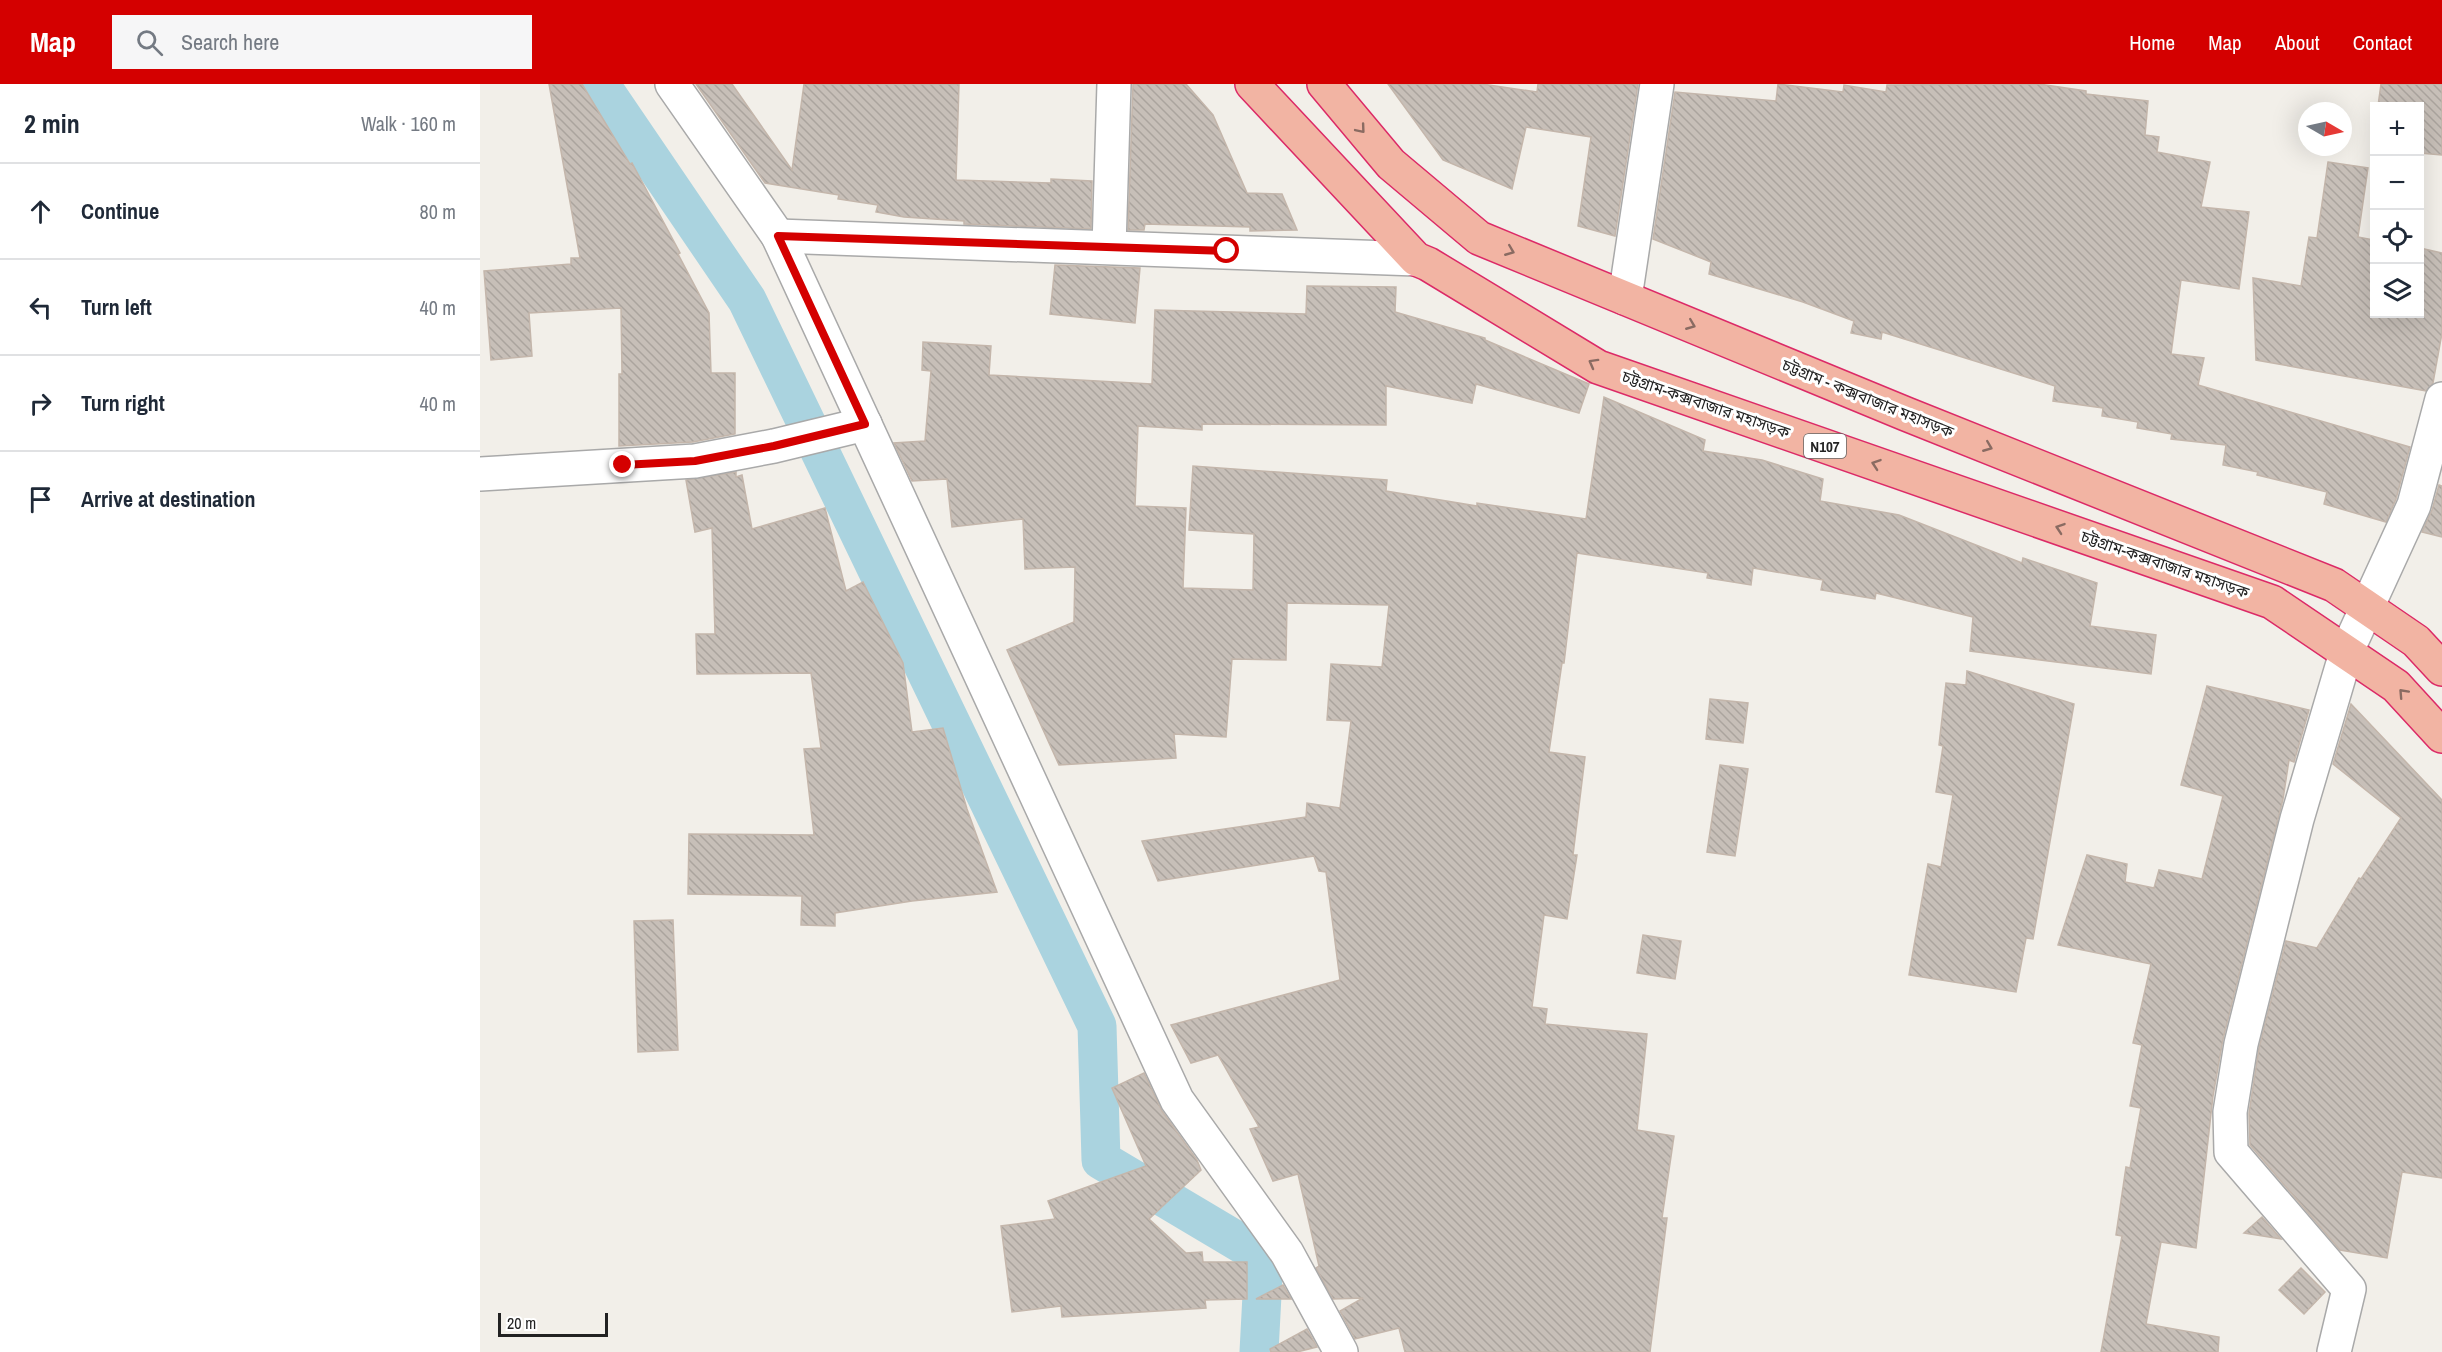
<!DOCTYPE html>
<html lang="en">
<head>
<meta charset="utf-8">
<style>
  :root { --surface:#fff; --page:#f6f6f7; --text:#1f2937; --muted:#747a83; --line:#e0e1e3; --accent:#d40000 }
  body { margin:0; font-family:"Archivo Narrow","Noto Sans Bengali",sans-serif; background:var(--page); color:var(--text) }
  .controls { position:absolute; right:18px; top:18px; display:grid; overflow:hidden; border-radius:0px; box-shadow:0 6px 24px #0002 }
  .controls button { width:54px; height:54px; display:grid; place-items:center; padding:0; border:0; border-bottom:2px solid var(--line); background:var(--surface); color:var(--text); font:30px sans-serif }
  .compass { position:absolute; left:1818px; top:18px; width:54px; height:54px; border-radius:50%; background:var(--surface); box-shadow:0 6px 24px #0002; rotate:99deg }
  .scale { position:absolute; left:18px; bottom:15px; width:110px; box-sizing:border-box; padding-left:6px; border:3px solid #222; border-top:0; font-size:16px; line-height:21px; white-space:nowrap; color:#222; -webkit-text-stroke:4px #fff; paint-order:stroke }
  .stop { position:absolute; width:18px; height:18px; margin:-14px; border:4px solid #d40000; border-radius:50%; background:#fff }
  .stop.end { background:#d40000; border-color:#fff; box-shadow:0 2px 6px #0008 }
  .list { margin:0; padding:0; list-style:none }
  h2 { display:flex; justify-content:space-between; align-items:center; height:78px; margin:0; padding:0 24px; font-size:26px }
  h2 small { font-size:20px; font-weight:400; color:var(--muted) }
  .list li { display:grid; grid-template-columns:39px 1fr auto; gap:18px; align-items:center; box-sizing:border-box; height:96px; padding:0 24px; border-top:2px solid var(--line) }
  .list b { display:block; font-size:22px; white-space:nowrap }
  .list em { font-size:20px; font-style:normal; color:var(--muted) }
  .icon { flex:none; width:33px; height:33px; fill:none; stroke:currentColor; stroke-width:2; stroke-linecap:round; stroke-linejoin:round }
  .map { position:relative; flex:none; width:1962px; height:1268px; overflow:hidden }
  header { display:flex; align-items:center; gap:36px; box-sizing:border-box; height:84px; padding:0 30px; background:var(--accent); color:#fff }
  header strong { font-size:28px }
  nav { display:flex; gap:33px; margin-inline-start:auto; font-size:21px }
  .search { width:420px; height:54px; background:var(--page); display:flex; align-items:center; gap:15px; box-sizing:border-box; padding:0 21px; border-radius:0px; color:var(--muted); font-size:22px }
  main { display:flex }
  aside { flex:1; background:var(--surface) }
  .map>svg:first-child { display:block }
</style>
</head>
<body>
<header>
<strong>Map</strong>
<div class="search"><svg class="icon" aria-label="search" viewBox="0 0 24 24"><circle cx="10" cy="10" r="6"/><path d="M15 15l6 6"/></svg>Search here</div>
<nav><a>Home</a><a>Map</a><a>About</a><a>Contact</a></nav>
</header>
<main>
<aside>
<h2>2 min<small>Walk · 160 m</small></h2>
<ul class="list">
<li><svg class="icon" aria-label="ahead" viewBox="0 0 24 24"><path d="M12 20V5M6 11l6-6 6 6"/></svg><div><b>Continue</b></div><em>80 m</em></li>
<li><svg class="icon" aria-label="left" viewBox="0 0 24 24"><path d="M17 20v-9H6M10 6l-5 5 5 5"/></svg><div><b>Turn left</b></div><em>40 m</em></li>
<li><svg class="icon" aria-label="right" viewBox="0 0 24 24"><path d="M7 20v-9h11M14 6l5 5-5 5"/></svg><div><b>Turn right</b></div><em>40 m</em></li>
<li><svg class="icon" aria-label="arrive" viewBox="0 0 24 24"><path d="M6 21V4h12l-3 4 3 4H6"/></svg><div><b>Arrive at destination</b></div></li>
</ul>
</aside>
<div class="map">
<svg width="1962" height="1268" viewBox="0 0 1962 1268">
  <defs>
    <pattern id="building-back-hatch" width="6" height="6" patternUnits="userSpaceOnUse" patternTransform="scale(1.5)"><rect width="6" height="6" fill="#c7bfb8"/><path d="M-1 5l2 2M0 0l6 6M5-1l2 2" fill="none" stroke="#aba49e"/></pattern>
  </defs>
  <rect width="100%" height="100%" fill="#f2efe9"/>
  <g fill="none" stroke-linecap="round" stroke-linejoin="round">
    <path stroke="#aad3df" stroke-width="39" d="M120,0L267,216L617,942L621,1076L784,1173L779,1268"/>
  </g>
  <g fill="url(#building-back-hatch)" stroke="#c4b6ab" stroke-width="1.5">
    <path d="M69,0H102L150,80L152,79L200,169L198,170L229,229L231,289H255V350L213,358L139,362V290H142L141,224L49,229L52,272L11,276L4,187L91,180V174H100Z"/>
    <path d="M216,0H252L312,86L324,0H479L476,96L571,99V95L612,97L611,145L484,140V137L424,133L396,128L398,121L358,115L359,111L285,99Z"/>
    <path d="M653,0H706L733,31L767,109L802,110L817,146L770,147V143L665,140L664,146H648Z"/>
    <path d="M908,0H1002L1057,8L1058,0H1158L1135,152L1098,142L1111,53L1046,43L1032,105L963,76Z"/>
    <path d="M1298,0L1363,8L1364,1L1406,8L1407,1L1559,0L1606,7V10L1668,17L1665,51L1679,53L1677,68L1730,78L1721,123L1769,128L1759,205L1701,196L1691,270L1724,274L1718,301L1930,363L1916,415L1906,438L1844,420L1847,408L1777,391L1778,388L1743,381L1746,361L1691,355L1692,350L1657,344L1658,338L1622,332L1623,324L1573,317L1575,302L1402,248L1401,255L1371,249L1374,237L1323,218L1229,190L1231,178L1173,155L1195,8L1296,17Z"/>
    <path d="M1901,0H1962V71L1940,69V22H1898Z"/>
    <path d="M1848,78L1888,84L1878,153L1894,156V230H1940V164L1962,169V249L1953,299L1946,307L1776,276L1773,194L1821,202L1829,153L1837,154Z"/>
    <path d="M575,181L660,184L655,239L570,230Z"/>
    <path d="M827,202L916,203L915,228L1005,254V256L1109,300L1099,329L996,300L992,319L906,302V341L722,340V346L658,342L655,422L706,424L703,504L773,506L774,450L709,446L713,382L907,396L906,407L997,422V419L1106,435L1124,313L1225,356L1223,367L1282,376L1343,395L1340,417L1419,431L1542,479L1543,474L1617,499L1610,542L1676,551L1671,590L1490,567L1493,533L1396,509L1395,515L1341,506L1343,496L1273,484L1271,501L1227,494L1228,489L1097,469L1084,579H1082L1069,668L1105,673L1093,771H1097L1087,835L1064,831L1052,923L1067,925L1065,940L1167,950L1157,1046L1194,1052L1182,1134H1187L1170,1268H925L919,1244L875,1255L860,1227L883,1214L853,1215L836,1184L839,1182L818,1090L793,1097L770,1045L779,1043L738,971L711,979L691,941L860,896L846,788L839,787L834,772L678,797L662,757L826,733L827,719L860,724L871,637L847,636L851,580L902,583L909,521L807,519L806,576L752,575L746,653L694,650L696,674L579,681L527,566L594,538L595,483L545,485L543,435L472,443L467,395L432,397L414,359L445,357L451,287L442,286L443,258L511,262L509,291L672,300L675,226L826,230Z"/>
    <path d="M256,388V393L262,391L272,445L345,424L366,507L383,498L423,579L432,648L463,644L487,725L517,808L432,817L355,829V842L321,841L322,812L208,810L209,750L334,751L324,665L341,664L331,589L217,590L216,550H235L232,444L215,448L206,396Z"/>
    <path d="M1959,401L1962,402V453L1942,448L1952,426Z"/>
    <path d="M1487,587L1594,620L1553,855L1546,854L1536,908L1429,891L1448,780L1461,783L1473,711L1456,708L1463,662L1459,661L1466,599L1486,601Z"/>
    <path d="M1727,602L1829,626L1814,678L1809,676L1803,715L1743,955L1733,1012L1716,1164L1681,1158L1666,1240L1739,1253L1738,1268H1621L1642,1152L1636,1151L1646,1083L1650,1084L1661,1024L1650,1022L1662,961L1653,959L1671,880L1578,861L1607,771L1647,780L1645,798L1674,804L1679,786L1722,795L1743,712L1701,701Z"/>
    <path d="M1230,615L1268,619L1263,659L1226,655Z"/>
    <path d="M1871,620L1962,716V1094L1922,1088L1907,1174L1860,1166L1770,1061L1769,1029L1779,964L1806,857L1837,864L1879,794L1881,795L1921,734L1853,680Z"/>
    <path d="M1240,681L1268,685L1255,772L1227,768Z"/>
    <path d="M193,836L198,966L158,968L154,837Z"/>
    <path d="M1163,851L1201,857L1195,895L1157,889Z"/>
    <path d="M664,989L682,1027L717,1076L721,1086L669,1135L706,1169L722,1168L723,1178H767V1215L725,1216L726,1224L582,1233L581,1222L532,1228L521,1142L575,1135L568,1117L666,1082L632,1004Z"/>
    <path d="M1782,1133L1801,1155L1764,1149Z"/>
    <path d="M1821,1184L1845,1208L1824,1230L1799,1206Z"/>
    <path d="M803,1201L811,1215H776Z"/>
    <path d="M827,1245L837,1263L817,1268H791L790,1265Z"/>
  </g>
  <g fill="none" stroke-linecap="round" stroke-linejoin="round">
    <defs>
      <g id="minor">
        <path d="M192,0L298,152L697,1016L807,1169L861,1268"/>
        <path d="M298,152L936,175"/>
        <path d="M629,163L634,0"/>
        <path d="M1145,214L1177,0"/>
        <path d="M0,390L215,377L294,362L385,340"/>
        <path d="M1854,1268L1869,1205L1751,1068L1750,1028L1761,960L1817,735L1866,569L1934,421L1962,315"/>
      </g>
      <g id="trunk">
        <path d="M772,0L936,175L948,180L1118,283L1792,518L1916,602L1962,652"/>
        <path d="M844,0L911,80L999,154L1426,330L1854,501L1936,557L1962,585"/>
      </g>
    </defs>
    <use href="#minor" stroke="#a9a9a9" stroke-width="36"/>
    <use href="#trunk" stroke="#dc2a67" stroke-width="36"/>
    <use href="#minor" stroke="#fff" stroke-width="33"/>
    <use href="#trunk" stroke="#f2b4a3" stroke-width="33"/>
  </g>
  <defs><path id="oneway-chevron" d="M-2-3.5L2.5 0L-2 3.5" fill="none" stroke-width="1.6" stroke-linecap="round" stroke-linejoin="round" transform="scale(1.5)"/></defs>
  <g stroke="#8a6b62">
    <use href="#oneway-chevron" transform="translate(881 45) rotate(50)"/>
    <use href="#oneway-chevron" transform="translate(1030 167) rotate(22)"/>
    <use href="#oneway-chevron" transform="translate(1211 241) rotate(22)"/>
    <use href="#oneway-chevron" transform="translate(1113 279) rotate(-151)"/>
    <use href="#oneway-chevron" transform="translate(1508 363) rotate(22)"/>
    <use href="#oneway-chevron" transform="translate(1396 380) rotate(-161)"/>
    <use href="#oneway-chevron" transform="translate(1580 444) rotate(-161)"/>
    <use href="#oneway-chevron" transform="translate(1923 609) rotate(-133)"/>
  </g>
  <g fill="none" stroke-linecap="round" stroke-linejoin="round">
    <path stroke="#d40000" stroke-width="8" d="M143,381L215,377L294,362L385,340L298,152L747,167"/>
  </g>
  <g text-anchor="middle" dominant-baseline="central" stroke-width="6" stroke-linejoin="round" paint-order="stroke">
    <rect fill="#fff" stroke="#646464" stroke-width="1.5" x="1324" y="350" width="42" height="24" rx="4.5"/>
    <g font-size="15" font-weight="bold" fill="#222">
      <text x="1345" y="362">N107</text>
    </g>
    <g font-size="16" fill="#222" stroke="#fff">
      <text transform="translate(1388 314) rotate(22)">চট্টগ্রাম - কক্সবাজার মহাসড়ক</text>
      <text transform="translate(1226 320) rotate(19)">চট্টগ্রাম-কক্সবাজার মহাসড়ক</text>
      <text transform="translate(1685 480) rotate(19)">চট্টগ্রাম-কক্সবাজার মহাসড়ক</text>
    </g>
  </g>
</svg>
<div class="controls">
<button>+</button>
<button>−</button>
<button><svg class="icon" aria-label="locate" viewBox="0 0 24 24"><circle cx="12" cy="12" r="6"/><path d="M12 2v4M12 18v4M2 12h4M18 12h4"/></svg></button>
<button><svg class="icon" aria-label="layers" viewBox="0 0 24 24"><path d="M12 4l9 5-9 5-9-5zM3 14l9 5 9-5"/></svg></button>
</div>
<svg class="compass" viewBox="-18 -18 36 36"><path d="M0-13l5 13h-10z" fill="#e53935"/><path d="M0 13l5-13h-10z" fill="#747a83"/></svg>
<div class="scale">20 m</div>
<div class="stop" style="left:747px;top:167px"></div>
<div class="stop end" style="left:143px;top:381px"></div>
</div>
</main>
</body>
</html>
